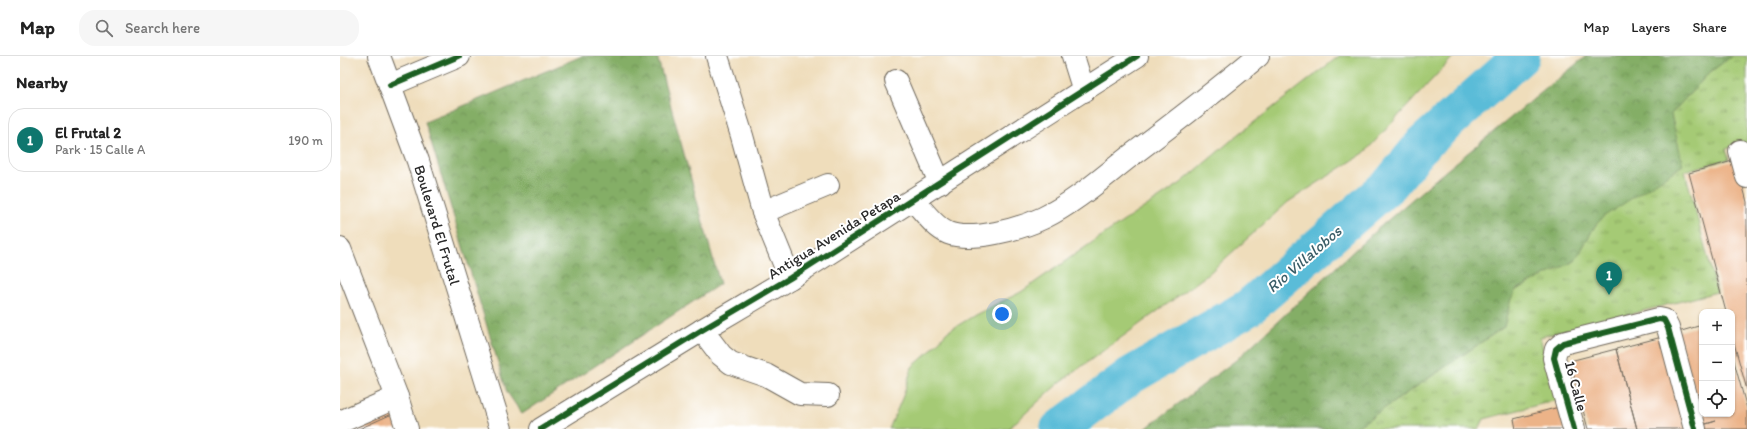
<!DOCTYPE html>
<html lang="en">
<head>
<meta charset="utf-8">
<style>
  :root { --surface:#fff; --page:#f6f6f6; --text:#222; --muted:#767676; --line:#e0e0e0; --accent:#0f766e }
  body { margin:0; font-family:Itim,sans-serif; background:var(--page); color:var(--text) }
  .controls { position:absolute; right:12px; bottom:12px; display:grid; overflow:hidden; border-radius:8px; box-shadow:0 1px 3px #0004 }
  .controls button { width:36px; height:36px; display:grid; place-items:center; padding:0; border:0; border-bottom:1px solid var(--line); background:var(--surface); color:var(--text); font:20px sans-serif }
  .you { position:absolute; left:662px; top:258px; width:14px; height:14px; margin:-10px; border:3px solid #fff; border-radius:50%; background:#1a73e8; box-shadow:0 0 0 6px #1a73e833 }
  .badge { display:grid; place-items:center; width:26px; height:26px; border-radius:50%; background:var(--accent); color:#fff; font-size:13px; font-weight:700 }
  .pin { position:absolute; translate:-50% -33px; filter:drop-shadow(0 1px 2px #0008) }
  .pin::after { content:''; position:absolute; top:21px; width:14px; height:12px; background:inherit; clip-path:polygon(0 0,100% 0,50% 100%) }
  .list { margin:0; padding:0; list-style:none }
  h2 { display:flex; justify-content:space-between; align-items:center; height:52px; margin:0; padding:0 16px; font-size:17px }
  h2 small { font-size:13px; font-weight:400; color:var(--muted) }
  .list li { display:grid; grid-template-columns:26px 1fr auto; gap:12px; align-items:center; box-sizing:border-box; height:64px; margin:0 8px 8px; padding:0 8px; border:1px solid var(--line); border-radius:16px }
  .list b { display:block; font-size:15px; white-space:nowrap }
  .list p { margin:0; font-size:13px; white-space:nowrap; color:var(--muted) }
  .list em { font-size:13px; font-style:normal; color:var(--muted) }
  .icon { flex:none; width:22px; height:22px; fill:none; stroke:currentColor; stroke-width:2; stroke-linecap:round; stroke-linejoin:round }
  .map { position:relative; flex:none; width:1407px; height:373px; overflow:hidden }
  header { display:flex; align-items:center; gap:24px; box-sizing:border-box; height:56px; padding:0 20px; background:var(--surface); border-bottom:1px solid var(--line) }
  header strong { font-size:19px }
  nav { display:flex; gap:22px; margin-inline-start:auto; font-size:14px }
  .search { width:280px; height:36px; background:var(--page); display:flex; align-items:center; gap:10px; box-sizing:border-box; padding:0 14px; border-radius:16px; color:var(--muted); font-size:15px }
  main { display:flex }
  aside { flex:1; background:var(--surface) }
  .map>svg:first-child { display:block }
</style>
</head>
<body>
<header>
<strong>Map</strong>
<div class="search"><svg class="icon" aria-label="search" viewBox="0 0 24 24"><circle cx="10" cy="10" r="6"/><path d="M15 15l6 6"/></svg>Search here</div>
<nav><a>Map</a><a>Layers</a><a>Share</a></nav>
</header>
<main>
<aside>
<h2>Nearby<small></small></h2>
<ul class="list">
<li><span class="badge">1</span><div><b>El Frutal 2</b><p>Park · 15 Calle A</p></div><em>190 m</em></li>
</ul>
</aside>
<div class="map">
<svg width="1407" height="373" viewBox="0 0 1407 373">
  <defs>
    <pattern id="forest-crowns" width="20" height="18" patternUnits="userSpaceOnUse"><rect width="20" height="18" fill="#84ae66"/><path d="M2 6a3 3 0 1 1 6 0M12 15a3 3 0 1 1 6 0" fill="none" stroke="#6c8e54"/></pattern>
    <pattern id="park-tufts" width="24" height="20" patternUnits="userSpaceOnUse"><rect width="24" height="20" fill="#a5ca74"/><path d="M3 7l-1-3M5 7V3M7 7l1-3M15 17l-1-3M17 17v-4M19 17l1-3" fill="none" stroke="#87a45f"/></pattern>
  </defs>
  <rect width="100%" height="100%" fill="#fff"/>
  <filter id="ink" filterUnits="userSpaceOnUse"><feTurbulence type="fractalNoise" baseFrequency=".025" numOctaves="2"/><feDisplacementMap in="SourceGraphic" scale="8" xChannelSelector="R" yChannelSelector="G"/><feConvolveMatrix kernelMatrix="1 2 1 2 8 2 1 2 1" color-interpolation-filters="sRGB"/></filter>
  <filter id="wash" filterUnits="userSpaceOnUse"><feTurbulence type="fractalNoise" baseFrequency=".012" numOctaves="4" result="noise"/><feDisplacementMap in="SourceGraphic" scale="16" xChannelSelector="R" yChannelSelector="G"/><feGaussianBlur stdDeviation="0.9" result="paint"/><feColorMatrix in="noise" values="0 0 0 0 0 0 0 0 0 0 0 0 0 0 0 0 0 1.4 0 .05"/><feComposite in="paint" operator="in"/></filter>
  <g filter="url(#wash)">
    <rect width="100%" height="100%" fill="#efddbb"/>
    <path fill="#a5ca74" stroke="#687a50" d="M999,0H1114L1024,97L948,146L867,219L719,327L668,373H549L563,340L572,311L589,296L607,276L635,259L681,236L757,183L841,127L894,82Z"/>
    <g fill="url(#forest-crowns)" stroke="#586c48">
      <path d="M242,0H317L380,228L182,358L167,336L85,66Z"/>
      <path d="M1246,0H1392L1369,17L1331,58L1344,109L1255,170L1235,205L1176,234L1164,271L1014,373H805L896,304L1034,176L1097,122Z"/>
    </g>
    <path fill="url(#park-tufts)" stroke="#687a50" d="M1392,0H1407V87L1386,93L1389,103L1345,115L1377,236L1200,281L1217,344L1144,363L1139,373H1014L1164,271L1171,243L1176,234L1235,205L1255,170L1263,161L1343,109L1331,58L1369,17Z"/>
    <g fill="none" stroke-linecap="round" stroke-linejoin="round">
      <path stroke="#5abcd8" stroke-width="38" d="M719,373L790,320L908,252L1050,128L1083,88L1181,0"/>
    </g>
    <g id="blocks">
      <g fill="#ecb388">
        <path d="M1396,104L1407,146V334L1392,280V256H1386L1349,117Z"/>
        <path d="M1362,269V358H1392V298L1407,353V373H1364L1363,369L1376,365L1362,369L1338,276Z"/>
        <path d="M1322,281L1346,373H1297L1276,293Z"/>
        <path d="M1276,293L1297,373H1248L1230,305Z"/>
        <path d="M1219,351L1225,373H1176L1174,363Z"/>
        <path d="M52,358L58,373H19Z"/>
      </g>
    </g>
  </g>
  <g filter="url(#ink)">
    <use href="#blocks" fill-opacity="0" stroke="#70695d" stroke-width="1"/>
    <g fill="none" stroke-linecap="round" stroke-linejoin="round">
      <defs>
        <g id="minor">
          <path d="M377,0L402,80L423,156L450,222"/>
          <path d="M733,0L744,35"/>
          <path d="M556,25L600,127"/>
          <path d="M50,29L119,0"/>
          <path d="M1400,95L1407,121"/>
          <path d="M573,144C584,155 594,171 608,177C632,186 680,173 703,162C734,147 762,122 789,101C833,68 876,35 918,0"/>
          <path d="M423,156L488,129"/>
          <path d="M0,193L57,341L0,366"/>
          <path d="M362,274L381,299L391,307L426,319L460,338L488,339"/>
          <path d="M57,341L67,373"/>
          <path d="M201,373L362,274L450,222L797,0"/>
          <path d="M1234,373L1214,302L1216,293L1223,287L1319,263L1324,264L1328,272L1355,373"/>
        </g>
        <path id="major" d="M39,0L78,105L161,373"/>
      </defs>
      <use href="#minor" stroke="#70695d" stroke-width="24"/>
      <use href="#major" stroke="#70695d" stroke-width="24"/>
      <use href="#minor" stroke="#fff" stroke-width="22"/>
      <use href="#major" stroke="#fff" stroke-width="22"/>
      <defs>
        <g id="cycleway">
          <path d="M50,29L119,0"/>
          <path d="M201,373L362,274L450,222L797,0"/>
          <path d="M1234,373L1214,302L1216,293L1223,287L1319,263L1324,264L1328,272L1355,373"/>
        </g>
      </defs>
      <use href="#cycleway" stroke="#fff" stroke-width="8"/>
      <use href="#cycleway" stroke="#1b5e20" stroke-width="6"/>
    </g>
  </g>
  <g text-anchor="middle" dominant-baseline="central" stroke-width="4" stroke-linejoin="round" paint-order="stroke">
    <g font-size="15" fill="#2b2b2b" stroke="#fff">
      <text transform="translate(97 169) rotate(73)">Boulevard El Frutal</text>
      <text transform="translate(494 179) rotate(-32)">Antigua Avenida Petapa</text>
      <text transform="translate(1236 330) rotate(75)">16 Calle</text>
    </g>
    <g font-size="16" font-style="italic" fill="#3b5e68" stroke="#fff">
      <text transform="translate(964 203) rotate(-41)">Río Villalobos</text>
    </g>
  </g>
</svg>
<div class="controls">
<button>+</button>
<button>−</button>
<button><svg class="icon" aria-label="locate" viewBox="0 0 24 24"><circle cx="12" cy="12" r="6"/><path d="M12 2v4M12 18v4M2 12h4M18 12h4"/></svg></button>
</div>
<div class="you"></div>
<div class="pin badge" style="left:1269px;top:239px">1</div>
</div>
</main>
</body>
</html>
